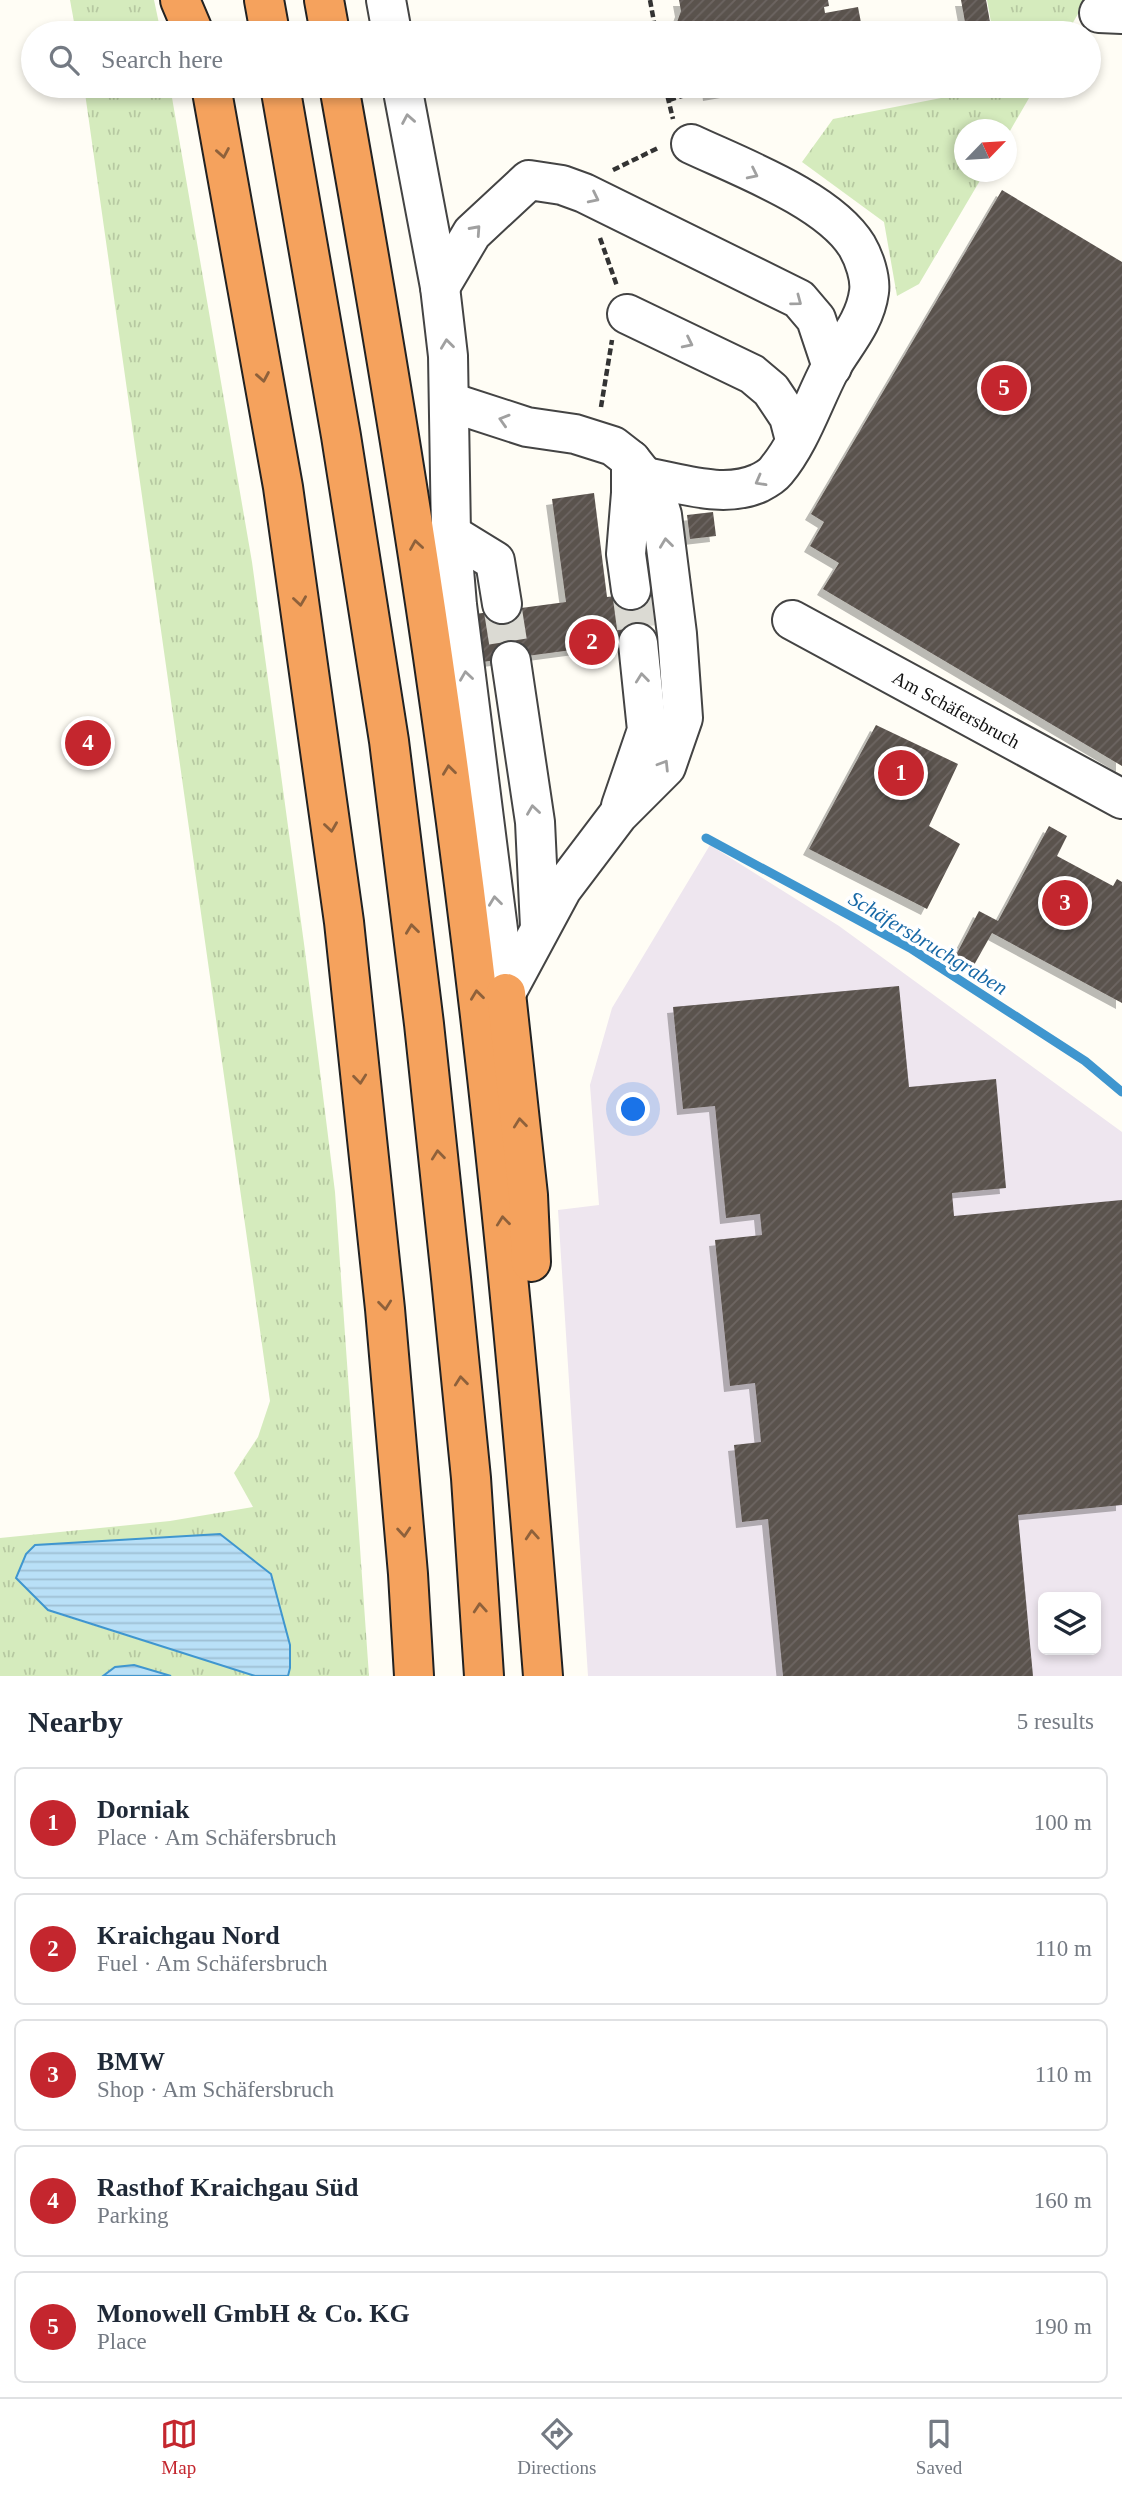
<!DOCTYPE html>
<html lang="en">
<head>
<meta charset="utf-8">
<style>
  :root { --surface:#fff; --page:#f6f6f7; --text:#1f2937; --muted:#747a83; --line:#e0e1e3; --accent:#c4262e }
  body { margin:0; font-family:"Times New Roman",serif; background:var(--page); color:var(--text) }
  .controls { position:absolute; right:21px; bottom:21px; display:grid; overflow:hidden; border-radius:10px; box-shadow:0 4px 10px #0003 }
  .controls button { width:63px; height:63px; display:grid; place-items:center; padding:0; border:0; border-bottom:2px solid var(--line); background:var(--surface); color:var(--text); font:35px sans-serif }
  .compass { position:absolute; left:954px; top:119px; width:63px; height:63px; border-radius:50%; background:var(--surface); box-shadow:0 4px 10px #0003; rotate:65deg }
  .you { position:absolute; left:634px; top:1110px; width:24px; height:24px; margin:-18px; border:5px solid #fff; border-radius:50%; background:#1a73e8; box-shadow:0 0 0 10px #1a73e833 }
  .badge { display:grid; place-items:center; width:46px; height:46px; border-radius:50%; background:var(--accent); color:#fff; font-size:23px; font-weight:700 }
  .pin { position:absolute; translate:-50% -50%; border:4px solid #fff; box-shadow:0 2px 7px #0006 }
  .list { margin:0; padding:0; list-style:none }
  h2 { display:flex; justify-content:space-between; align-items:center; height:91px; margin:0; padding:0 28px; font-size:30px }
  h2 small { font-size:23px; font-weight:400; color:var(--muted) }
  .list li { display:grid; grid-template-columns:46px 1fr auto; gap:21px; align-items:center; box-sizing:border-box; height:112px; margin:0 14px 14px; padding:0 14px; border:2px solid var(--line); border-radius:10px }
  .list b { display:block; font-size:26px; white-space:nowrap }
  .list p { margin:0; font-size:23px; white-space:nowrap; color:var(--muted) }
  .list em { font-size:23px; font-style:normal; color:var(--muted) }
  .icon { flex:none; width:38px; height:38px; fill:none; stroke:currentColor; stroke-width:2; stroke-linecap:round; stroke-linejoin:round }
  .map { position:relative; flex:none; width:1122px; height:1676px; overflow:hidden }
  .search { position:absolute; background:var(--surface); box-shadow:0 4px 10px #0003; left:21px; right:21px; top:21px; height:77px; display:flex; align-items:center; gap:18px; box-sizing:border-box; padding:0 24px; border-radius:38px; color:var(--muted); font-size:26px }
  .sheet { height:721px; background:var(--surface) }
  nav { display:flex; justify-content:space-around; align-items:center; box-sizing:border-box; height:98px; border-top:2px solid var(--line); background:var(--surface); font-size:19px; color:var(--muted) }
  nav a { display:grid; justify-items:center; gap:4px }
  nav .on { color:var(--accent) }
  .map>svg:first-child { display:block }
</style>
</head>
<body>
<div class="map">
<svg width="1122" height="1676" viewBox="0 0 1122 1676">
  <defs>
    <pattern id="grass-tufts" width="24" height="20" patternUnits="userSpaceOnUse" patternTransform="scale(1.75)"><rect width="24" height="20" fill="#d5ebbd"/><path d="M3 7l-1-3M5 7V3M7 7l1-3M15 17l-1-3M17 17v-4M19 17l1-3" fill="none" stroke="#b6c8a1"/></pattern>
    <pattern id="water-rules" width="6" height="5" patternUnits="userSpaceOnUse" patternTransform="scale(1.75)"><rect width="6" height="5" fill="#b9e0f7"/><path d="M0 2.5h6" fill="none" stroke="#9ebfd3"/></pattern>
    <pattern id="building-hatch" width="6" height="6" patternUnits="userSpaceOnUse" patternTransform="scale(1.75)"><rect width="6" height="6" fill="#5a524d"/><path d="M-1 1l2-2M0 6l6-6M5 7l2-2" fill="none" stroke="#6d6662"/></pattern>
    <filter id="shadow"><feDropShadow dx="-6" dy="6" stdDeviation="0" flood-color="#0004"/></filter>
  </defs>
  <rect width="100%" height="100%" fill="#fffdf5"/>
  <path fill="#eee6ef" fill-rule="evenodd" d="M710,845L839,926L1122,1132V1676H588L558,1210L599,1205L590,1085L612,1008ZM1043,1597H1096V1650H1043Z"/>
  <g fill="url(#grass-tufts)">
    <path d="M70,0H154L161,33H76Z"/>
    <path d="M987,0H1086L1067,33H993Z"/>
    <path d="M84,86H170L252,562L305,951L335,1192L369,1676H288L290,1668L48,1611L255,1676H171L134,1665L104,1674L103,1676H0V1538L170,1521L253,1507L234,1473L258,1437L270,1401Z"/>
    <path d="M1003,86H1036L1007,136L1006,130H964V172H985L919,284L897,296L884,222L802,162L833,119Z"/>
  </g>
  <g fill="url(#water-rules)" stroke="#3f96cf" stroke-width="2">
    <path d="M220,1534L271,1574L290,1645V1668L288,1676H255L48,1610L16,1578L26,1554L35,1545Z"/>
    <path d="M134,1665L171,1676H103L115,1667Z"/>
  </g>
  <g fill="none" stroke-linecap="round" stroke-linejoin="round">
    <path stroke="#3f96cf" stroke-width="9" d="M706,838L910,948L1085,1061L1122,1092"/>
  </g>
  <g fill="url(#building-hatch)" filter="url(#shadow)">
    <path d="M679,0H828L829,6L824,7L825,13L858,7L863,33H685L684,28L676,25L681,11Z"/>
    <path d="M961,0H986L992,33H967Z"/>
    <path d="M708,86H755V87L709,95Z"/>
    <path d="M1002,190L1122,262V766L823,589L839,563L810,546L824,522L811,514Z"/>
    <path d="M594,493L607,597L640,593L647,640L482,662L475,614L566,602L552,499Z"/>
    <path d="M713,512L716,536L690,539L687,515Z"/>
    <path d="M876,725L958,764L929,826L960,844L927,909L809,849Z"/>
    <path d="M1049,826L1067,836L1057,856L1113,886L1117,879L1122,882V1003L992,933L974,965L955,957L979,911L998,921Z"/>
    <path d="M899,986L909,1087L996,1079L1006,1188L952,1193L954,1216L1122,1200V1505L1018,1515L1033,1676H783L768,1519L742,1522L734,1445L761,1442L755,1383L730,1386L715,1240L762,1235L760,1214L726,1218L715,1106L683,1109L673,1007Z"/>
  </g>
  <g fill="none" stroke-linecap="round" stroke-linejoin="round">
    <g stroke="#dbdad3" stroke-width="38" stroke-dasharray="38 19" stroke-linecap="butt">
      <path d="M631,590L638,643"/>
      <path d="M502,604L511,661"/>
    </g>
    <defs>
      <g id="minor">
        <path d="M386,0L392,33"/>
        <path d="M1099,13L1122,14"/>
        <path d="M402,86L440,287L448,356L451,534L457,605L506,993"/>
        <path d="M440,287L472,233L529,180L562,185L584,193L799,299L816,319L832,367"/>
        <path d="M627,314L752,374L771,390L789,417L795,440"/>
        <path d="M450,402L527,427L575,434L613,446L631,460L654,489L662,515L677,634L683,718L666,767L618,815L562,889L506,993"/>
        <path d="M644,477C681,483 723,499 759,483C765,480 772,476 776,471C801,441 813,401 831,367C845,343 865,322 869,292C871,278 864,258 857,246C829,200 740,167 691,144"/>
        <path d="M451,534L495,561L502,604"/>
        <path d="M631,590L626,554L631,493V460"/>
        <path id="s1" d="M792,620L1122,799"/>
        <path d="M511,661L535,822L540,927"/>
        <path d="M621,806L647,730L638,643"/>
      </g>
      <g id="highway">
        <path d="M180,0L194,33"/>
        <path d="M264,0L270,33"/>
        <path d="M324,0L330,33"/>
        <path d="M211,86L283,487L344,922L385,1309L408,1574L414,1676"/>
        <path d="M280,86L341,436L389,741L424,1024L451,1278L471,1478L484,1676"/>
        <path d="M339,86C376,292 411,499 440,706C486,1028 518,1352 543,1676"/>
        <path d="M506,993L528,1195L531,1262"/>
      </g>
    </defs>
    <use href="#minor" stroke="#444" stroke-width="42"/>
    <use href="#highway" stroke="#222" stroke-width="42"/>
    <g stroke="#333" stroke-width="4.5" stroke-dasharray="7 3.5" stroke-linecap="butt">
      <path d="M650,0L656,33"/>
      <path d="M665,86L673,119"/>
      <path d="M669,100L708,88"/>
      <path d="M613,170L658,148"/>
      <path d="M600,238L617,286"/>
      <path d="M601,407L612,340"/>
    </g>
    <use href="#minor" stroke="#fff" stroke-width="38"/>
    <use href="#highway" stroke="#f5a25d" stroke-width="38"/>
  </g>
  <defs><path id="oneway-chevron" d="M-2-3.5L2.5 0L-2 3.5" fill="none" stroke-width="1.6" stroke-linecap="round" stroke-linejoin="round" transform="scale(1.75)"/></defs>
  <g stroke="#a0a0a0">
    <use href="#oneway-chevron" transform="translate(408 119) rotate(-100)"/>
    <use href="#oneway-chevron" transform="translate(753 174) rotate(26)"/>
    <use href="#oneway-chevron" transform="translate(594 198) rotate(26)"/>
    <use href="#oneway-chevron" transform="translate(476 230) rotate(-48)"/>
    <use href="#oneway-chevron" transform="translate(797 301) rotate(37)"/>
    <use href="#oneway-chevron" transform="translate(688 343) rotate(26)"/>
    <use href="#oneway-chevron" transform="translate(447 344) rotate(-97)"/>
    <use href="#oneway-chevron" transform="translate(504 420) rotate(-163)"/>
    <use href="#oneway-chevron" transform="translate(760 481) rotate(151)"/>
    <use href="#oneway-chevron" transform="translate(666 543) rotate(-97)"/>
    <use href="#oneway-chevron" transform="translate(466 676) rotate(-98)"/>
    <use href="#oneway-chevron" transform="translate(642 678) rotate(-96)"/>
    <use href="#oneway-chevron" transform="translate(664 765) rotate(-58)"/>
    <use href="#oneway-chevron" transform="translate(533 810) rotate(-98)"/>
    <use href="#oneway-chevron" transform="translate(495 901) rotate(-97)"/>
  </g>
  <g stroke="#8e613b">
    <use href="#oneway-chevron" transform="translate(223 153) rotate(80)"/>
    <use href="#oneway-chevron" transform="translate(263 377) rotate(80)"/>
    <use href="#oneway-chevron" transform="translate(416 545) rotate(-99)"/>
    <use href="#oneway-chevron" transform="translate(300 601) rotate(82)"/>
    <use href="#oneway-chevron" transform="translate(449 770) rotate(-97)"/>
    <use href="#oneway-chevron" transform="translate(331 827) rotate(82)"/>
    <use href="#oneway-chevron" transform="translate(412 929) rotate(-97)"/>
    <use href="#oneway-chevron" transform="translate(477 995) rotate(-97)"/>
    <use href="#oneway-chevron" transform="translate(360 1079) rotate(84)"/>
    <use href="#oneway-chevron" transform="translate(520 1123) rotate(-96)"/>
    <use href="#oneway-chevron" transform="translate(438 1155) rotate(-96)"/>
    <use href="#oneway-chevron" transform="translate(503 1221) rotate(-96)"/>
    <use href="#oneway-chevron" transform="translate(385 1305) rotate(84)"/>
    <use href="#oneway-chevron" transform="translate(461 1381) rotate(-96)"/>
    <use href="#oneway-chevron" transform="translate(404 1532) rotate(85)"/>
    <use href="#oneway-chevron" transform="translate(532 1535) rotate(-94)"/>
    <use href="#oneway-chevron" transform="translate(480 1608) rotate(-94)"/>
  </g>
  <g text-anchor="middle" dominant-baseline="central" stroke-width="7" stroke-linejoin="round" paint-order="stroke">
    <g font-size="19" fill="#111" stroke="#fff">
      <text stroke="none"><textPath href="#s1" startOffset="187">Am Schäfersbruch</textPath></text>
    </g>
    <g font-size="21" font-style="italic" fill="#1768a6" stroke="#fff">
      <text transform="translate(928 943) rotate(31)">Schäfersbruchgraben</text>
    </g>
  </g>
</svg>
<div class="controls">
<button><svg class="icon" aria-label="layers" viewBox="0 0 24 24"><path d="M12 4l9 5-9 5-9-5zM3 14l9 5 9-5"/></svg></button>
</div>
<svg class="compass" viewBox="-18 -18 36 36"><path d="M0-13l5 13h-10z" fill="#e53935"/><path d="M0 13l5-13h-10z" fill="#747a83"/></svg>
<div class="you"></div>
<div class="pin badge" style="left:901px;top:773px">1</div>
<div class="pin badge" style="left:592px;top:642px">2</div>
<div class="pin badge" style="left:1065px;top:903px">3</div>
<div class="pin badge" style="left:88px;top:743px">4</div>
<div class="pin badge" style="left:1004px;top:388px">5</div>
<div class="search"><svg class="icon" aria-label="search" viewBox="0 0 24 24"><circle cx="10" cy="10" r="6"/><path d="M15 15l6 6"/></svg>Search here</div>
</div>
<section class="sheet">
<h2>Nearby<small>5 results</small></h2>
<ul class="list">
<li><span class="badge">1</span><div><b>Dorniak</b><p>Place · Am Schäfersbruch</p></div><em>100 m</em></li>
<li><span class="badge">2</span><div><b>Kraichgau Nord</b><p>Fuel · Am Schäfersbruch</p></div><em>110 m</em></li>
<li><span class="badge">3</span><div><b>BMW</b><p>Shop · Am Schäfersbruch</p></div><em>110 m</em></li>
<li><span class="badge">4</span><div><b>Rasthof Kraichgau Süd</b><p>Parking</p></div><em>160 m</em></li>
<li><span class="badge">5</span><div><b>Monowell GmbH &amp; Co. KG</b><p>Place</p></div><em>190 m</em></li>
</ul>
</section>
<nav>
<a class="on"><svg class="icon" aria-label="map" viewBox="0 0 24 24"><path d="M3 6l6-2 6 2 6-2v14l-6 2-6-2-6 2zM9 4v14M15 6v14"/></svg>Map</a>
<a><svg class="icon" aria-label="directions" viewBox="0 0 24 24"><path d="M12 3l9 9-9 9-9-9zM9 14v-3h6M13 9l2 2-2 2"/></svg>Directions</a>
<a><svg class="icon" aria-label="saved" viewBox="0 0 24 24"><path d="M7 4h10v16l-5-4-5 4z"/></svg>Saved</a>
</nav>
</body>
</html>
